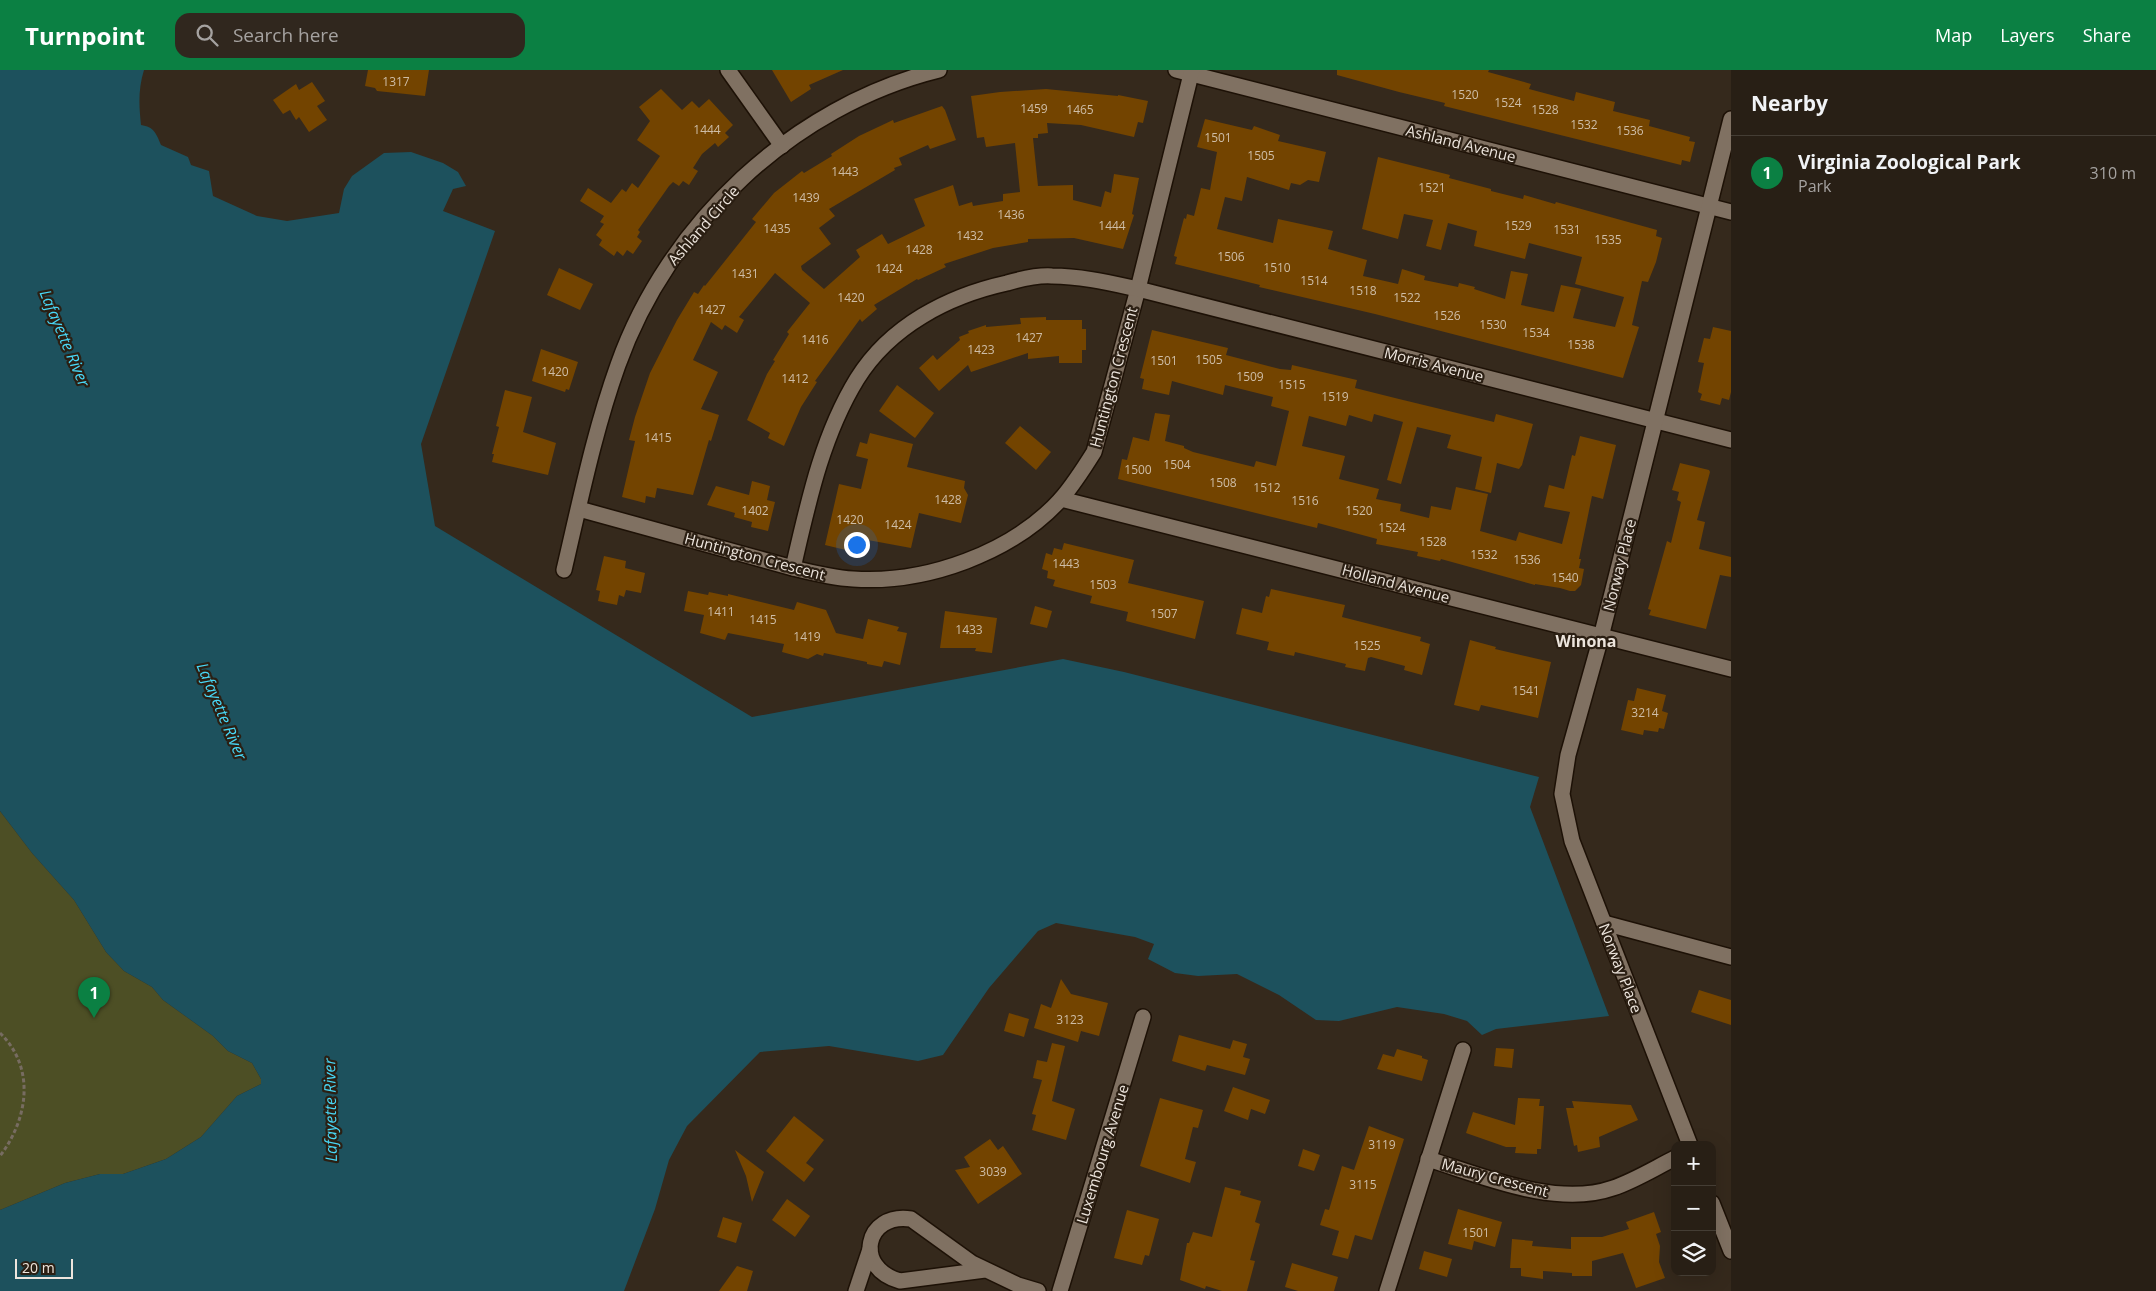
<!DOCTYPE html>
<html lang="en">
<head>
<meta charset="utf-8">
<style>
  :root { --surface:#281f15; --page:#30271e; --text:#f1f3f6; --muted:#a5a2a0; --line:#443d34; --accent:#0b8043 }
  body { margin:0; font-family:"Open Sans",sans-serif; background:var(--page); color:var(--text) }
  .controls { position:absolute; right:15px; bottom:15px; display:grid; overflow:hidden; border-radius:10px; box-shadow:0 5px 20px #0002 }
  .controls button { width:45px; height:45px; display:grid; place-items:center; padding:0; border:0; border-bottom:1px solid var(--line); background:var(--surface); color:var(--text); font:25px sans-serif }
  .scale { position:absolute; left:15px; bottom:12px; width:58px; box-sizing:border-box; padding-left:5px; border:2px solid #ede5dd; border-top:0; font-size:14px; line-height:18px; white-space:nowrap; color:#ede5dd; -webkit-text-stroke:4px #2b1f13; paint-order:stroke }
  .you { position:absolute; left:856px; top:474px; width:18px; height:18px; margin:-12px; border:4px solid #fff; border-radius:50%; background:#1a73e8; box-shadow:0 0 0 8px #1a73e833 }
  .badge { display:grid; place-items:center; width:32px; height:32px; border-radius:50%; background:var(--accent); color:#fff; font-size:16px; font-weight:700 }
  .pin { position:absolute; translate:-50% -41px; filter:drop-shadow(0 1px 2px #0008) }
  .pin::after { content:''; position:absolute; top:26px; width:18px; height:15px; background:inherit; clip-path:polygon(0 0,100% 0,50% 100%) }
  .list { margin:0; padding:0; list-style:none }
  h2 { display:flex; justify-content:space-between; align-items:center; height:65px; margin:0; padding:0 20px; font-size:21px }
  h2 small { font-size:16px; font-weight:400; color:var(--muted) }
  .list li { display:grid; grid-template-columns:32px 1fr auto; gap:15px; align-items:center; box-sizing:border-box; height:75px; padding:0 20px; border-top:1px solid var(--line) }
  .list b { display:block; font-size:19px; white-space:nowrap }
  .list p { margin:0; font-size:16px; white-space:nowrap; color:var(--muted) }
  .list em { font-size:16px; font-style:normal; color:var(--muted) }
  .icon { flex:none; width:28px; height:28px; fill:none; stroke:currentColor; stroke-width:2; stroke-linecap:round; stroke-linejoin:round }
  .map { position:relative; flex:none; width:1731px; height:1221px; overflow:hidden }
  header { display:flex; align-items:center; gap:30px; box-sizing:border-box; height:70px; padding:0 25px; background:var(--accent); color:#fff }
  header strong { font-size:24px }
  nav { display:flex; gap:28px; margin-inline-start:auto; font-size:18px }
  .search { width:350px; height:45px; background:var(--page); display:flex; align-items:center; gap:12px; box-sizing:border-box; padding:0 18px; border-radius:15px; color:var(--muted); font-size:19px }
  main { display:flex }
  aside { flex:1; background:var(--surface) }
  .map>svg:first-child { display:block }
</style>
</head>
<body>
<header>
<strong>Turnpoint</strong>
<div class="search"><svg class="icon" aria-label="search" viewBox="0 0 24 24"><circle cx="10" cy="10" r="6"/><path d="M15 15l6 6"/></svg>Search here</div>
<nav><a>Map</a><a>Layers</a><a>Share</a></nav>
</header>
<main>
<div class="map">
<svg width="1731" height="1221" viewBox="0 0 1731 1221">
  <rect width="100%" height="100%" fill="#35291c"/>
  <path fill="#4d4f25" d="M0,741L32,783L74,830L106,882L124,901L152,917L163,930L213,966L228,981L252,993L261,1009V1014L237,1026L201,1067L166,1089L123,1104H100L65,1113L0,1140Z"/>
  <path fill="#1d515d" d="M0,0H144C138,19 139,36 141,55C154,57 156,63 161,75L188,87L191,95L209,101L213,126L257,146L287,151L339,143L344,119L352,106L384,83L411,82L443,93L458,102L466,116L453,119L443,141L495,161L421,374L435,456L752,647L1063,589L1124,602L1539,707L1530,737L1609,946L1496,959L1482,965L1467,951L1444,944L1397,937L1339,951L1316,950L1279,925L1237,904L1198,906L1175,903L1148,889L1154,874L1135,867L1056,853L1038,861L989,918L943,985L918,991L829,976L760,982L687,1056L669,1090L655,1139L624,1221H0V1140L65,1113L100,1104H123L166,1089L201,1067L237,1026L261,1014V1009L252,993L228,981L213,966L163,930L152,917L124,901L106,882L74,830L32,783L0,741Z"/>
  <g fill="#734400">
    <path d="M368,0H429L425,26L377,21L375,18L365,16Z"/>
    <path d="M772,0H843L809,15L811,19L791,32Z"/>
    <path d="M1337,0H1489L1488,2L1531,14L1529,19L1574,31L1576,22L1615,32L1613,41L1650,50L1649,56L1690,67L1689,71L1695,72L1690,92L1682,90L1681,95L1444,36L1445,33L1399,22L1337,5Z"/>
    <path d="M312,12L325,31L317,36L327,50L309,62L299,47L296,50L290,40L283,44L273,30L296,14L299,20Z"/>
    <path d="M661,19L682,40L692,31L699,38L709,29L733,55L725,63L729,67L718,77L715,73L702,84L693,98L698,101L689,115L683,111L679,116L673,112L669,116L638,160L640,162L637,167L642,171L633,184L627,180L623,186L617,181L614,186L599,175L602,170L596,165L604,154L600,152L604,146L580,131L588,118L611,133L622,119L626,122L632,113L638,118L660,86L637,70L650,51L639,37Z"/>
    <path d="M1046,19L1118,26V25L1148,31L1143,53L1138,52L1134,67L1081,55L1047,53L1048,63L1038,64V68H1033L1038,116L1073,115V130L1101,137L1105,121L1111,123L1114,104L1139,108L1132,144L1134,145L1123,179L1074,168L1028,169V172L993,178L944,194L946,197L918,210L917,209L874,235L877,239L862,252L860,249L815,311L817,312L801,337L784,376L768,368L770,363L747,350L767,304L775,291L773,290L789,264L787,262L810,233L775,203L739,247L744,250L737,263L725,255L722,260L711,252L693,290L718,302L701,339L719,345L711,371L709,370L693,425L657,418L655,428L646,426L645,433L622,427L635,371L629,370L635,347L650,303L677,250L694,222L698,224L704,215L705,216L756,152L752,149L774,123L802,101L804,103L832,86L831,84L859,66L893,50L894,53L942,36L945,40L956,70L930,79L928,75L899,88L902,95L894,98L895,100L829,139L835,146L819,158L831,174L801,196L802,200L824,219L860,187L856,180L882,164L888,174L925,156L914,129L953,115L959,136L972,132L973,136L1003,131V124L1020,122L1015,73L986,77L984,67L977,68L971,26L1000,22Z"/>
    <path d="M1205,49L1252,60L1254,56L1280,65L1278,71L1326,82L1319,112L1308,110L1300,115L1291,113L1289,120L1247,107L1242,131L1225,127L1217,159L1273,173L1278,149L1333,161L1328,179L1367,190L1363,206L1398,214L1402,199L1425,206L1424,210L1458,217L1459,213L1475,217L1474,219L1505,229L1511,201L1528,204L1521,235L1554,242L1561,215L1581,219L1573,248L1615,257L1624,227L1575,214L1582,187L1529,173L1525,189L1474,176L1477,161L1448,153L1441,180L1426,176L1433,150L1404,144L1398,169L1362,159L1378,87L1450,105L1449,108L1491,119V121L1523,129L1524,125L1555,134L1556,132L1657,160L1656,166L1662,168L1656,192L1648,212L1642,211L1632,255L1639,257L1623,308L1375,244L1259,217L1260,215L1175,194L1177,187L1174,186L1184,148L1186,149L1187,144L1194,146L1201,118L1210,120L1217,82L1197,77Z"/>
    <path d="M559,198L593,214L580,240L547,225Z"/>
    <path d="M1046,247V250H1082V259H1086V280H1082V293H1059V286L1028,289V283L971,302L968,295L939,321L919,298L933,285L937,290L960,270L959,267L969,263L968,261L986,255V257L1021,254L1020,248Z"/>
    <path d="M1713,257L1731,261V322L1729,330L1722,328L1720,335L1700,330L1702,324L1698,322L1704,293L1698,292L1704,268L1710,269Z"/>
    <path d="M1152,260L1228,278L1226,285L1280,299L1291,300L1292,295L1357,310L1355,318L1399,329L1494,352L1496,344L1533,354L1522,395L1519,399L1497,393L1491,423L1475,419L1482,387L1447,378L1451,365L1417,357L1401,414L1387,410L1403,352L1374,344L1372,352L1349,345L1346,356L1309,346L1302,376L1345,386L1339,409L1379,419L1376,429L1401,434L1400,441L1429,448L1431,436L1451,440L1456,417L1488,424L1480,461L1516,471L1519,462L1562,474L1570,442L1544,437L1549,415L1564,419L1572,385L1575,386L1580,366L1616,375L1603,429L1592,426L1579,489H1581L1579,498L1584,499L1581,515L1575,521H1570L1560,518L1535,514V515L1441,489L1440,491L1417,486L1418,482L1376,474L1377,469L1318,453L1317,458L1118,409L1122,389L1127,390L1133,367L1149,371L1155,343L1170,345L1165,371L1184,376V378L1193,382L1254,397L1256,391L1276,396L1289,341L1271,336L1273,327L1225,315L1223,325L1172,311L1169,325L1142,319L1144,309L1140,308Z"/>
    <path d="M541,279L578,292L569,320L566,319L565,322L532,311Z"/>
    <path d="M897,315L934,343L915,368L879,341Z"/>
    <path d="M505,320L532,327L523,362L556,373L548,405L492,392L494,384H492L499,357L496,356Z"/>
    <path d="M1020,356L1051,382L1036,400L1005,373Z"/>
    <path d="M870,363L913,374L907,397L965,411L964,418L968,425L961,453L919,443L911,478L857,468L854,482L825,475L839,414L861,419L868,389L856,386L860,372L867,374Z"/>
    <path d="M1680,393L1709,400L1710,402L1697,450L1705,452L1699,479L1731,487V507L1720,505L1706,559L1649,545L1651,540L1648,539L1667,471L1671,473L1681,432L1677,430L1679,422L1672,420Z"/>
    <path d="M752,411L770,416L767,430L775,432L768,461L751,457L752,452L734,447L735,443L707,435L716,416L749,425Z"/>
    <path d="M1064,473L1134,490L1128,513L1204,531L1195,569L1126,551L1128,542L1090,533L1092,526L1053,516L1055,510L1047,508L1048,501L1042,499L1046,483L1052,485L1054,478L1062,480Z"/>
    <path d="M604,486L626,491L625,498L645,503L641,523L626,520L624,527L619,525L617,535L598,531L600,521L596,520Z"/>
    <path d="M1271,519L1345,535L1342,547L1421,567L1420,571L1430,574L1422,605L1404,600L1405,596L1371,587L1368,588L1365,601L1345,597L1346,594L1295,582L1294,586L1267,580L1269,572L1236,564L1242,538L1262,543L1266,526L1269,527Z"/>
    <path d="M688,521L708,525L709,522L728,526V524L794,540L797,532L826,540L836,563L863,569L868,549L899,557L897,561L907,563L900,595L884,591L882,597L867,594V592L824,583L823,586L817,584L808,589L782,582L784,574L728,563L725,570L700,563L704,545L684,541Z"/>
    <path d="M1035,536L1052,541L1047,558L1030,554Z"/>
    <path d="M945,541L997,548L992,583L975,581L976,578H940Z"/>
    <path d="M1470,570L1496,577L1495,579L1551,592L1538,648L1481,635L1479,641L1454,635Z"/>
    <path d="M1637,618L1666,625L1662,641L1668,643L1664,659L1659,658L1658,662L1644,660L1643,665L1621,660L1628,630L1634,631Z"/>
    <path d="M1061,909L1071,924L1108,933L1099,966L1081,961L1078,972L1034,958L1041,934L1051,938Z"/>
    <path d="M1699,920L1731,930V955L1691,942Z"/>
    <path d="M1009,943L1029,949L1024,967L1004,961Z"/>
    <path d="M1179,965L1230,979L1233,970L1247,974L1243,987L1250,989L1245,1005L1207,995L1205,1001L1172,991Z"/>
    <path d="M1052,973L1065,976L1052,1031L1075,1039L1066,1070L1032,1060L1036,1045L1032,1044L1042,1010L1033,1008L1037,990L1047,992Z"/>
    <path d="M1496,978L1514,979L1512,998L1494,996Z"/>
    <path d="M1397,979L1422,986V988L1428,990L1422,1011L1377,999L1383,984L1394,987Z"/>
    <path d="M1233,1017L1270,1030L1265,1044L1251,1039L1248,1050L1224,1041Z"/>
    <path d="M1160,1028L1203,1040L1198,1058L1193,1057L1185,1089L1196,1092L1190,1113L1140,1096Z"/>
    <path d="M1518,1028L1540,1029L1539,1036H1544L1541,1079H1537V1084L1515,1083L1516,1077H1506L1466,1063L1473,1042L1515,1055Z"/>
    <path d="M1572,1031L1631,1035L1638,1050L1599,1067L1600,1077L1578,1082L1577,1075L1574,1076L1566,1038H1574Z"/>
    <path d="M794,1046L824,1070L806,1093L814,1099L804,1112L766,1081Z"/>
    <path d="M1369,1056L1404,1069L1372,1170L1355,1165L1348,1189L1332,1185L1339,1161L1320,1155L1325,1139L1329,1140L1342,1096L1354,1100Z"/>
    <path d="M990,1069L998,1080L1003,1076L1022,1104L978,1134L955,1100L970,1097L964,1087Z"/>
    <path d="M1303,1079L1320,1085L1314,1101L1298,1096Z"/>
    <path d="M735,1080L764,1102L752,1132L746,1106Z"/>
    <path d="M1225,1117L1241,1121L1240,1125L1261,1131L1255,1152L1260,1154L1250,1190L1255,1191L1247,1221H1222L1206,1216L1205,1219L1180,1210L1187,1173H1189L1193,1162L1212,1167Z"/>
    <path d="M787,1129L810,1146L795,1167L772,1150Z"/>
    <path d="M1458,1139L1502,1152L1495,1177L1474,1171L1472,1180L1448,1174Z"/>
    <path d="M1127,1140L1159,1149L1149,1186L1145,1185L1142,1195L1114,1188Z"/>
    <path d="M1654,1142L1661,1162L1656,1164L1660,1176L1659,1192L1665,1208L1636,1218L1623,1183L1592,1191V1206H1572V1203L1543,1201V1209L1521,1206V1198H1510L1512,1169L1533,1171L1532,1176L1571,1179V1167H1602L1629,1159L1626,1152Z"/>
    <path d="M723,1147L742,1153L736,1173L717,1167Z"/>
    <path d="M1424,1181L1452,1189L1447,1207L1419,1199Z"/>
    <path d="M1292,1193L1338,1207L1334,1221H1298L1285,1217Z"/>
    <path d="M737,1196L753,1201L747,1221H719Z"/>
  </g>
  <g fill="none" stroke-linecap="round" stroke-linejoin="round">
    <defs>
      <g id="minor">
        <path d="M728,0L782,76"/>
        <path d="M1176,0L1731,142"/>
        <path d="M1061,429L1731,599"/>
        <path d="M579,439L793,498C813,503 833,508 853,509C926,514 1012,483 1061,429C1074,414 1084,398 1094,382L1138,219L1192,0"/>
        <path d="M793,498C808,433 822,366 857,309C890,256 948,226 1007,213C1021,209 1037,205 1052,206C1080,206 1110,213 1138,219L1731,370"/>
        <path d="M564,500C580,432 594,362 618,295C668,154 793,36 939,0"/>
        <path d="M1604,853L1731,887"/>
        <path d="M1428,1089C1483,1106 1556,1138 1613,1118C1634,1111 1655,1098 1675,1088"/>
        <path d="M985,1200L900,1211C853,1198 865,1142 911,1149L972,1193L1018,1215L1038,1221"/>
        <path d="M856,1221L870,1179"/>
        <path d="M1060,1221L1143,947"/>
        <path d="M1387,1221L1463,980"/>
      </g>
      <g id="tertiary">
        <path d="M1690,1075L1572,771L1562,724L1568,685L1601,567L1731,49"/>
        <path d="M1712,1133L1731,1181"/>
      </g>
    </defs>
    <use href="#minor" stroke="#1d1106" stroke-width="18"/>
    <use href="#tertiary" stroke="#1d1106" stroke-width="18"/>
    <path stroke="#776c61" stroke-width="3" stroke-dasharray="4 2.5" stroke-linecap="butt" d="M0,963C36,998 28,1049 0,1086"/>
    <use href="#minor" stroke="#807162" stroke-width="15"/>
    <use href="#tertiary" stroke="#807162" stroke-width="15"/>
  </g>
  <g text-anchor="middle" dominant-baseline="central" stroke-width="4.5" stroke-linejoin="round" paint-order="stroke">
    <g font-size="12" fill="#cebda6">
      <text x="396" y="11">1317</text>
      <text x="1465" y="24">1520</text>
      <text x="1508" y="32">1524</text>
      <text x="1034" y="38">1459</text>
      <text x="1080" y="39">1465</text>
      <text x="1545" y="39">1528</text>
      <text x="1584" y="54">1532</text>
      <text x="707" y="59">1444</text>
      <text x="1630" y="60">1536</text>
      <text x="1218" y="67">1501</text>
      <text x="1261" y="85">1505</text>
      <text x="845" y="101">1443</text>
      <text x="1432" y="117">1521</text>
      <text x="806" y="127">1439</text>
      <text x="1011" y="144">1436</text>
      <text x="1112" y="155">1444</text>
      <text x="1518" y="155">1529</text>
      <text x="777" y="158">1435</text>
      <text x="1567" y="159">1531</text>
      <text x="970" y="165">1432</text>
      <text x="1608" y="169">1535</text>
      <text x="919" y="179">1428</text>
      <text x="1231" y="186">1506</text>
      <text x="1277" y="197">1510</text>
      <text x="889" y="198">1424</text>
      <text x="745" y="203">1431</text>
      <text x="1314" y="210">1514</text>
      <text x="1363" y="220">1518</text>
      <text x="851" y="227">1420</text>
      <text x="1407" y="227">1522</text>
      <text x="712" y="239">1427</text>
      <text x="1447" y="245">1526</text>
      <text x="1493" y="254">1530</text>
      <text x="1536" y="262">1534</text>
      <text x="1029" y="267">1427</text>
      <text x="815" y="269">1416</text>
      <text x="1581" y="274">1538</text>
      <text x="981" y="279">1423</text>
      <text x="1209" y="289">1505</text>
      <text x="1164" y="290">1501</text>
      <text x="555" y="301">1420</text>
      <text x="1250" y="306">1509</text>
      <text x="795" y="308">1412</text>
      <text x="1292" y="314">1515</text>
      <text x="1335" y="326">1519</text>
      <text x="658" y="367">1415</text>
      <text x="1177" y="394">1504</text>
      <text x="1138" y="399">1500</text>
      <text x="1223" y="412">1508</text>
      <text x="1267" y="417">1512</text>
      <text x="948" y="429">1428</text>
      <text x="1305" y="430">1516</text>
      <text x="755" y="440">1402</text>
      <text x="1359" y="440">1520</text>
      <text x="850" y="449">1420</text>
      <text x="898" y="454">1424</text>
      <text x="1392" y="457">1524</text>
      <text x="1433" y="471">1528</text>
      <text x="1484" y="484">1532</text>
      <text x="1527" y="489">1536</text>
      <text x="1066" y="493">1443</text>
      <text x="1565" y="507">1540</text>
      <text x="1103" y="514">1503</text>
      <text x="721" y="541">1411</text>
      <text x="1164" y="543">1507</text>
      <text x="763" y="549">1415</text>
      <text x="969" y="559">1433</text>
      <text x="807" y="566">1419</text>
      <text x="1367" y="575">1525</text>
      <text x="1526" y="620">1541</text>
      <text x="1645" y="642">3214</text>
      <text x="1070" y="949">3123</text>
      <text x="1382" y="1074">3119</text>
      <text x="993" y="1101">3039</text>
      <text x="1363" y="1114">3115</text>
      <text x="1476" y="1162">1501</text>
    </g>
    <g font-size="15" fill="#ede5dd" stroke="#2b1f13">
      <text transform="translate(1461 73) rotate(14)">Ashland Avenue</text>
      <text transform="translate(703 155) rotate(-49)">Ashland Circle</text>
      <text transform="translate(1434 294) rotate(14)">Morris Avenue</text>
      <text transform="translate(1113 307) rotate(-75)">Huntington Crescent</text>
      <text transform="translate(755 486) rotate(15)">Huntington Crescent</text>
      <text transform="translate(1619 495) rotate(-76)">Norway Place</text>
      <text transform="translate(1396 513) rotate(15)">Holland Avenue</text>
      <text transform="translate(1621 898) rotate(69)">Norway Place</text>
      <text transform="translate(1102 1084) rotate(-73)">Luxembourg Avenue</text>
      <text transform="translate(1495 1107) rotate(15)">Maury Crescent</text>
    </g>
    <g font-size="16" font-style="italic" fill="#48d7f6" stroke="#2b1f13">
      <text transform="translate(65 268) rotate(67)">Lafayette River</text>
      <text transform="translate(222 641) rotate(67)">Lafayette River</text>
      <text transform="translate(330 1040) rotate(-91)">Lafayette River</text>
    </g>
    <g font-size="16" font-weight="bold" fill="#ede5dd" stroke="#2b1f13">
      <text x="1586" y="571">Winona</text>
    </g>
  </g>
</svg>
<div class="controls">
<button>+</button>
<button>−</button>
<button><svg class="icon" aria-label="layers" viewBox="0 0 24 24"><path d="M12 4l9 5-9 5-9-5zM3 14l9 5 9-5"/></svg></button>
</div>
<div class="scale">20 m</div>
<div class="you"></div>
<div class="pin badge" style="left:94px;top:948px">1</div>
</div>
<aside>
<h2>Nearby<small></small></h2>
<ul class="list">
<li><span class="badge">1</span><div><b>Virginia Zoological Park</b><p>Park</p></div><em>310 m</em></li>
</ul>
</aside>
</main>
</body>
</html>
